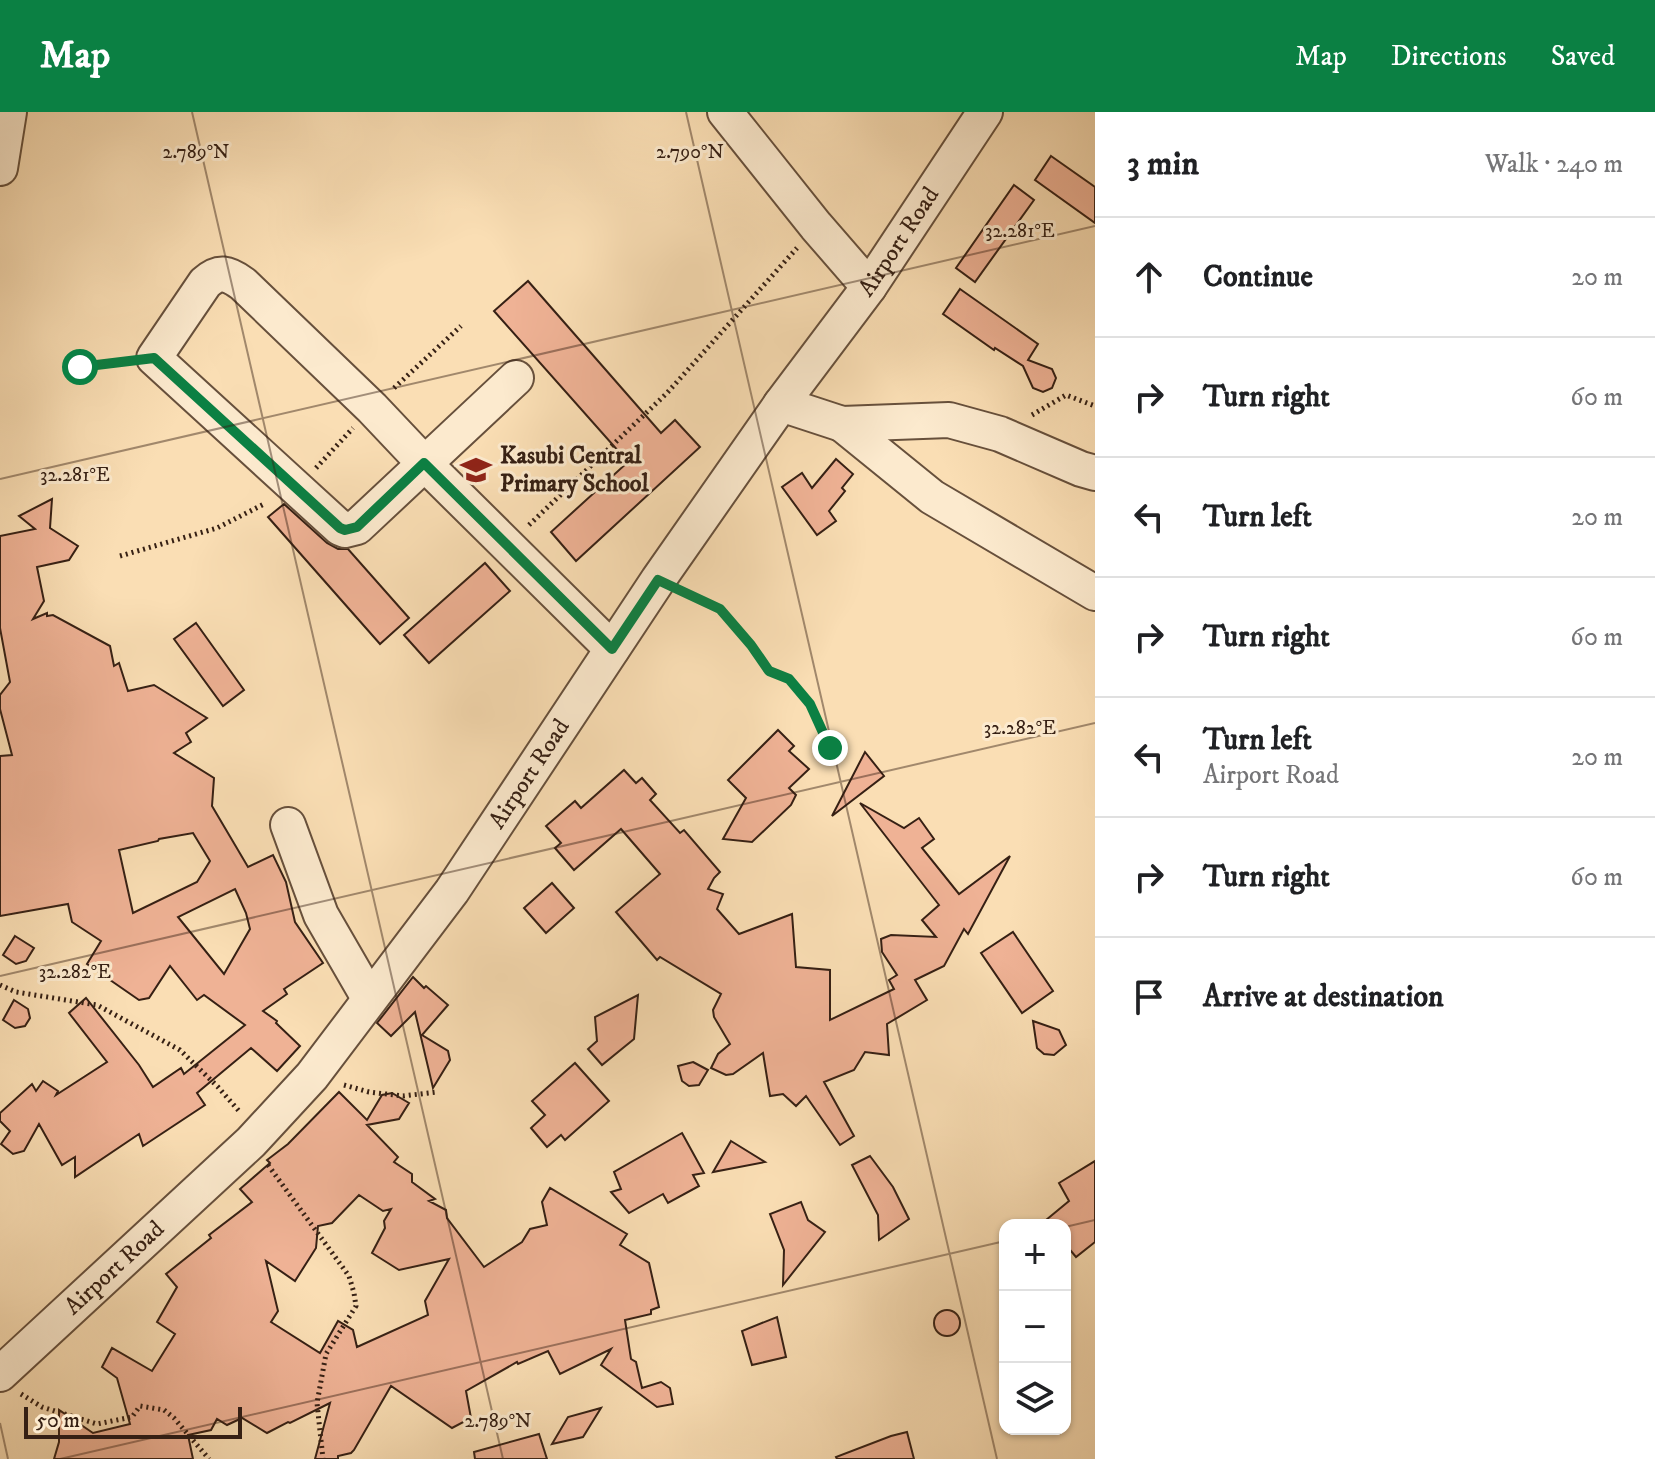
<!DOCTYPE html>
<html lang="en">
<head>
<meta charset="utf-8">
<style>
  :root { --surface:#fff; --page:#f6f6f6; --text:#202124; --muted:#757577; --line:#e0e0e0; --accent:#0b8043 }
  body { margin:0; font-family:"IM FELL DW Pica",serif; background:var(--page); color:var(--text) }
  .controls { position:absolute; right:24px; bottom:24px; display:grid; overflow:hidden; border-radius:16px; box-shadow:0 2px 6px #0004 }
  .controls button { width:72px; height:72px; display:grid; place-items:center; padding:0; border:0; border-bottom:2px solid var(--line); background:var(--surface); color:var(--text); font:40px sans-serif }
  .scale { position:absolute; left:24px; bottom:20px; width:218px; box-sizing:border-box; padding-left:8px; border:4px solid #362014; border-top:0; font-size:22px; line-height:28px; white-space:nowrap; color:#362014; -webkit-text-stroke:6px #fceace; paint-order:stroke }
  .stop { position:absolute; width:24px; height:24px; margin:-18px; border:6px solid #0b8043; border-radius:50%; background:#fff }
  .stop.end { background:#0b8043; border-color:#fff; box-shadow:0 2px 8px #0008 }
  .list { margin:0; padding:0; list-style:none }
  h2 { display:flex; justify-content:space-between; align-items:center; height:104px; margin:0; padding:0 32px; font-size:34px }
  h2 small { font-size:26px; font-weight:400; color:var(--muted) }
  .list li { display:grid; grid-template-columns:52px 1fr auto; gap:24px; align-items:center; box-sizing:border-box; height:120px; padding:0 32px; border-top:2px solid var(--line) }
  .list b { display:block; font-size:30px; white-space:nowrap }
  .list p { margin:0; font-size:26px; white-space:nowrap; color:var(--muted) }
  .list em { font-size:26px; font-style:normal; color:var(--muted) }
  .icon { flex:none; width:44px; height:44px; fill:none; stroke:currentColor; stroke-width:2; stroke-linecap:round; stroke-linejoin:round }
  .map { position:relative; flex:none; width:1095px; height:1347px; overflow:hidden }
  header { display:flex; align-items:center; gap:48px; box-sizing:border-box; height:112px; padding:0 40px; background:var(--accent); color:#fff }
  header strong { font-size:38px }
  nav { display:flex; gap:44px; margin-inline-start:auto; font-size:28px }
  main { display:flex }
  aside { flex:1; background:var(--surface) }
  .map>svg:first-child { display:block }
</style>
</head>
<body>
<header>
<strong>Map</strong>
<nav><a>Map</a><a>Directions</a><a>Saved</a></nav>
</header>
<main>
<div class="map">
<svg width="1095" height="1347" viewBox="0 0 1095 1347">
  <rect width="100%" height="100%" fill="#fadeb4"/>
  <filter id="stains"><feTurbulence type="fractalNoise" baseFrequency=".0025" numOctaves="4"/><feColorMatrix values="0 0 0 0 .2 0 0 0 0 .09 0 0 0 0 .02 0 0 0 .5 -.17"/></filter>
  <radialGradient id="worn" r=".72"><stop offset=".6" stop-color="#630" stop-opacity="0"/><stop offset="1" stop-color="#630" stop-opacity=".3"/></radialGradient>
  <g fill="#efb295" stroke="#362014" stroke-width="2" fill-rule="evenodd">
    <path d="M1051,44L1095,75V111L1035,68Z"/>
    <path d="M1014,73L1034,88L975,170L956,156Z"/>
    <path d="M528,169L661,321L675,308L700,335L576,449L551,420L628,350L494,199Z"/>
    <path d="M960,177L1038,232L1028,248L1052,257L1056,266L1052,276L1043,280L1033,276L1023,254L995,236L994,238L943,202Z"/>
    <path d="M836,347L853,362L842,376L845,379L829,399L836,409L817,423L782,375L802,361L812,376Z"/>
    <path d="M52,387L50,416L78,434L69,448L37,455L44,489L33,507L47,501V504L53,503L110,534L114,554L119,551L128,579L154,573L207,606L186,621L191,630L174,641L214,666L212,694L248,755L273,743L286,770L295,810L323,851L284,877L287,882L263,899L277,909L276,911L300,934L277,959L251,936L197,981L205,993L143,1034L139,1022L75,1065V1045L62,1053L39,1012L24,1039L13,1042L1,1032L10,1019L0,1009V1001L32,972L36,979L43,969L58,979L56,983L107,950L69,901L86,886L139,953L153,975L181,956L184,962L245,913L204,883L197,888L170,854L149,886L139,888L87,852L101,829L72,810L68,792L0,804V644L12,643L0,597V583L10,570L0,516V424L35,417L19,404ZM193,721L210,749L197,770L133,801L119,738L158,729L159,727ZM235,777L246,801L250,817L224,862L178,805Z"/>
    <path d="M284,392L327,431L338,437H348L409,506L380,532L268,405Z"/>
    <path d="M485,451L510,479L429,551L404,523Z"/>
    <path d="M196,511L244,578L223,594L174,527Z"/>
    <path d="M778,618L794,634L789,639L809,657L789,676L796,683L791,693L752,730L723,727L746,686L728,668Z"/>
    <path d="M865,640L884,664L832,704Z"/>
    <path d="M624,658L636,671L642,666L656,682L650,688L680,721L684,718L720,760L714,766L708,777L723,782L717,797L739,822L792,802L796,855L830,858V908L894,877L889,868L897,863L882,840L881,827L891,823L936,825L922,808L939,793L860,691L904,716L919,706L934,727L922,736L959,782L1010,744L968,822L964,817L944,854L915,868L927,888L887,912L889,943L865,940L854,958L824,970L854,1024L840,1033L806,984L796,994L783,982L770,984L763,941L733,962L726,963L711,956L718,942L730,932L714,905L713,898L721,882L660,845L657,848L616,800L660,762L621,717L574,758L555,736L561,731L546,714L575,689L581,696Z"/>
    <path d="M552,771L574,796L546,821L524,796Z"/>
    <path d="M1013,820L1053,879L1022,901L981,841Z"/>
    <path d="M15,824L34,836L26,849L16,852L3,843Z"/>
    <path d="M413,865L424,876L426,874L448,893L422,923L448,939L450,948L433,976L415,900L391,924L377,911Z"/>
    <path d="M638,883L634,927L602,953L588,937L597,929L595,905Z"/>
    <path d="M14,888L28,897L30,906L25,914L15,916L3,908Z"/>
    <path d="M1033,909L1059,918L1066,933L1054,943L1044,942L1037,936Z"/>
    <path d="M693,950L708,958L699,973L689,974L682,969L678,954Z"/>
    <path d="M575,951L609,989L565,1028L561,1023L547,1035L531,1016L545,1003L532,989Z"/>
    <path d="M339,980L367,1008L382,983L392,981L409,991L399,1007L367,1013L398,1045L394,1050L412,1062V1070L435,1087L429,1089L446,1098L447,1106L484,1155L522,1130L530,1117L547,1113L542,1090L550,1076L627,1122L620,1133L649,1151L659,1195L651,1198V1202L625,1208L631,1247L636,1250L642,1276L661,1270L670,1276L673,1292L657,1295L601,1253L611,1237L560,1262L548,1239L518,1252L517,1250L466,1279L471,1306L452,1316L391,1274L354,1338L351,1341L338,1344V1347H315L330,1291L290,1311L288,1310L267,1321L242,1306L227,1313L217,1307L211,1318L188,1323L193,1347H54L59,1330V1298L93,1321L130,1312L117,1266L102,1255L112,1236L152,1259L175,1222L157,1210L177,1175L166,1162L211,1126L209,1123L252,1090L240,1077L270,1051L267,1048L288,1032ZM359,1083L383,1099L391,1097L384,1109L385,1116L372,1141L399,1158L449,1147L425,1189L428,1203L357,1235L353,1218L338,1209L320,1241L271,1210L278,1199L266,1149L295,1169L316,1136L318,1114L332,1111Z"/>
    <path d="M682,1021L704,1061L693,1063L699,1074L668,1091L663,1082L629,1101L611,1080L621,1077L614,1060Z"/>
    <path d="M731,1029L765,1050L713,1060Z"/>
    <path d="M870,1044L893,1075L909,1107L879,1128L878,1103L852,1053Z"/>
    <path d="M1095,1049V1130L1076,1145L1065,1132V1113H1040L1069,1089L1059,1071Z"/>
    <path d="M801,1090L808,1108L825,1120L783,1173L784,1138L770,1102Z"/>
    <circle cx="947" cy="1211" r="13"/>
    <path d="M777,1205L786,1245L752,1253L742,1219Z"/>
    <path d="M601,1296L583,1325L552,1332L568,1305Z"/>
    <path d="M907,1320L914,1347H837L836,1345L891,1324Z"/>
    <path d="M539,1322L547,1347H475L474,1340Z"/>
  </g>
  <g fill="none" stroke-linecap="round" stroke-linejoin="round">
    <defs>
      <g id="minor">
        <path d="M725,0L816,114L869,175"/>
        <path d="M0,56L9,0"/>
        <path d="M516,266L357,415L345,418L340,416L154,246L205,171C219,158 228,161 243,172L372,296L424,351L612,537"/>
        <path d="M781,292L842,312L949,308L1000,322L1081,357L1095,361"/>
        <path d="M842,312L932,385L1095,481"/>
        <path d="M288,713L321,803L369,886"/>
        <path id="s1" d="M0,1262L251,1030L312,964L452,779L658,468L781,292L869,175L985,0"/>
      </g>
    </defs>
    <use href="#minor" stroke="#67503c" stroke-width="38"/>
    <g stroke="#362014" stroke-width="5" stroke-dasharray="2 4" stroke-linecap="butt">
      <path d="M80,255L125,250"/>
      <path d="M394,276L461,214"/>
      <path d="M1032,303L1066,283L1095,294"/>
      <path d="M316,356L353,316"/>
      <path d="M529,413L667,281L797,136"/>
      <path d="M120,444L217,416L266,391"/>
      <path d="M684,481L720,497L751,533L769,559L789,567L810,592L830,636"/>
      <path d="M0,873L16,880L97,893L180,938L218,975L239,999"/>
      <path d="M344,973L369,980L403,984L437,980"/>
      <path d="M268,1053L349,1164L354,1181L356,1194L326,1242L317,1291L323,1347"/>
      <path d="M21,1282L42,1295L97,1312L132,1305L140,1294L164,1298L174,1306L209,1347"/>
    </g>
    <use href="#minor" stroke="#fceace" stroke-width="34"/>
  </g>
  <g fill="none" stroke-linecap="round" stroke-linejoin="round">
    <path stroke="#0b8043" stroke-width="10" d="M80,255L154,246L340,416L345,418L357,415L424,351L612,537L658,468L720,497L751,533L769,559L789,567L810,592L830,636"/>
  </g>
  <path fill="none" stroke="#362014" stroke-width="2" stroke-opacity="0.45" d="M192,0L503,1347M686,0L997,1347M0,367L1095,114M0,864L1095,611M1065,1115L1095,1108M0,1311L8,1347M60,1347L1005,1129"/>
  <defs>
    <symbol id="school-bare" viewBox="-9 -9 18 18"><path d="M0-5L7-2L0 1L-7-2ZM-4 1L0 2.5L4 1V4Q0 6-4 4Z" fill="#8f2418" stroke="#fceace" stroke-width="2.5" paint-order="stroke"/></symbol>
  </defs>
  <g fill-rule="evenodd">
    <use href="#school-bare" x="454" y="336" width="44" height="44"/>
  </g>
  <g text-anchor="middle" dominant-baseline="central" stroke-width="6" stroke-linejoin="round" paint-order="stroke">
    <g font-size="24" fill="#362014" stroke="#fceace">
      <text stroke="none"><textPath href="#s1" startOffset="1452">Airport Road</textPath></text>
      <text stroke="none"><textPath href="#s1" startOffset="804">Airport Road</textPath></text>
      <text stroke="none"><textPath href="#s1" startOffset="156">Airport Road</textPath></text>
    </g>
    <g font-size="24" font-weight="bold" fill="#362014" stroke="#fceace" text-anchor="start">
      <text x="500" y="344">Kasubi Central<tspan x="500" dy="28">Primary School</tspan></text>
    </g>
  </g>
  <g font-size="20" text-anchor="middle" fill="#362014" stroke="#fceace" stroke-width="6" stroke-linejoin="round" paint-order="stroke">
    <text x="196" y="46">2.789°N</text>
    <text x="690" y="46">2.790°N</text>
    <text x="1020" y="125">32.281°E</text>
    <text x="75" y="369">32.281°E</text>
    <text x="1020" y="622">32.282°E</text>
    <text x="75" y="866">32.282°E</text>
    <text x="498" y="1315">2.789°N</text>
  </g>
  <rect width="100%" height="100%" filter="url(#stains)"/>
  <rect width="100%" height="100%" fill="url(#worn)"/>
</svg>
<div class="controls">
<button>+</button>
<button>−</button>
<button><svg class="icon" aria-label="layers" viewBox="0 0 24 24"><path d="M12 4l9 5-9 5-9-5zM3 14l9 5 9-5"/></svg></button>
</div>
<div class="scale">50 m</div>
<div class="stop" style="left:80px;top:255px"></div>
<div class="stop end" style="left:830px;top:636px"></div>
</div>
<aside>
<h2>3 min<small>Walk · 240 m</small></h2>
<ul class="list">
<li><svg class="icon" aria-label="ahead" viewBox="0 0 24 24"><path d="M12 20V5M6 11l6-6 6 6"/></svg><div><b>Continue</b></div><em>20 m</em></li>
<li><svg class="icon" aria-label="right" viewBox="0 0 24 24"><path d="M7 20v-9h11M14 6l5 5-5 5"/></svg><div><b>Turn right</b></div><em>60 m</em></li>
<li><svg class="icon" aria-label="left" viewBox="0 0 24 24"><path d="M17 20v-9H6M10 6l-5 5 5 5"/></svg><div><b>Turn left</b></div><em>20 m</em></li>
<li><svg class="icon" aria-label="right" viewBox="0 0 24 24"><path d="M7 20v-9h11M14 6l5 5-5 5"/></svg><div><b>Turn right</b></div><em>60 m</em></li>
<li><svg class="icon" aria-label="left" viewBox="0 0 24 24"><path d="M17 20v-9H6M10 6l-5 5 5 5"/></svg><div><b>Turn left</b><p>Airport Road</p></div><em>20 m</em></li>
<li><svg class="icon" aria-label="right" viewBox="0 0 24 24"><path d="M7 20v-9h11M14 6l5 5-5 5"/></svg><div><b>Turn right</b></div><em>60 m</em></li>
<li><svg class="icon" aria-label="arrive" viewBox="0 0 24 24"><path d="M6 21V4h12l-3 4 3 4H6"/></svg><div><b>Arrive at destination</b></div></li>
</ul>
</aside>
</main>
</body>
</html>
